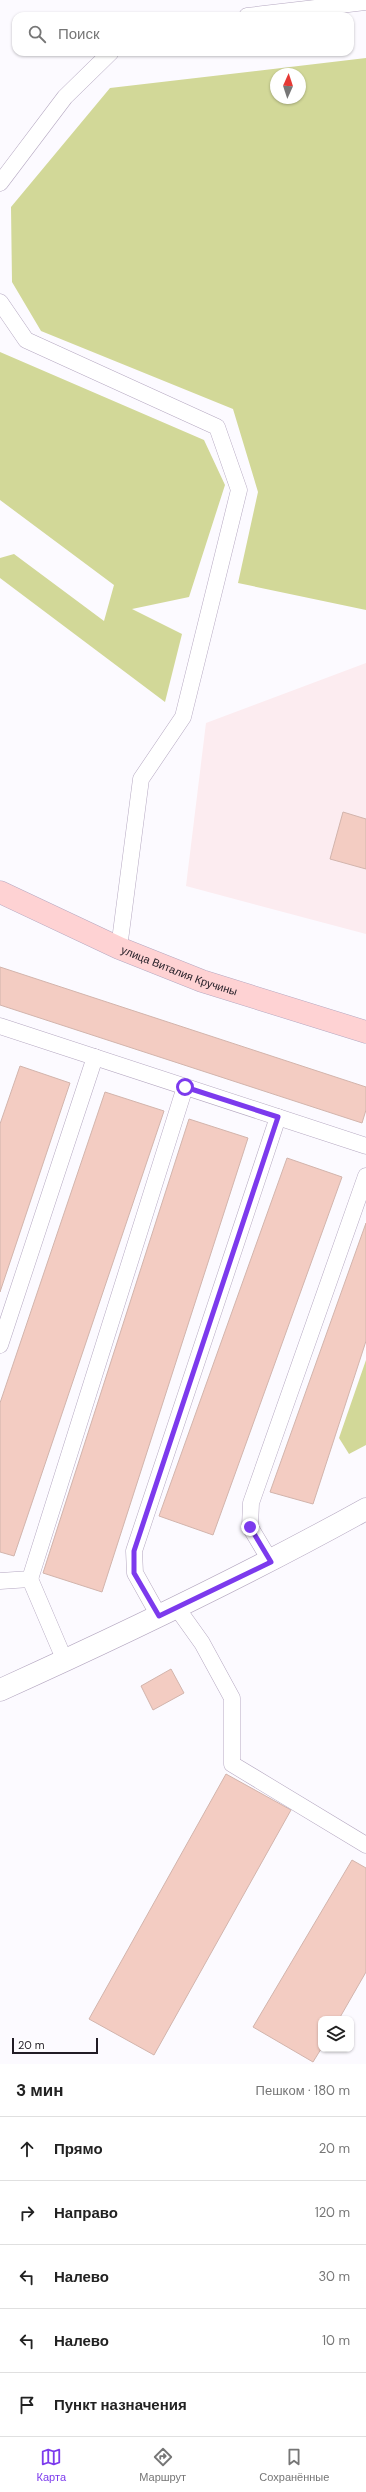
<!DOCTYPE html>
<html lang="ru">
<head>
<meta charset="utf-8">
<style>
  :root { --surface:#fff; --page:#f2f2f2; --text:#222; --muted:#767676; --line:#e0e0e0; --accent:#7c3aed }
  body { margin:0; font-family:"DM Sans",sans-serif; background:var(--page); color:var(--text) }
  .controls { position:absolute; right:12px; bottom:12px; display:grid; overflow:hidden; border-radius:8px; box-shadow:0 1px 3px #0004 }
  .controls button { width:36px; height:36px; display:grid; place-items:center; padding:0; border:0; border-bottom:1px solid var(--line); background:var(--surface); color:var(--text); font:20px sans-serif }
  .compass { position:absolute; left:270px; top:68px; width:36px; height:36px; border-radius:50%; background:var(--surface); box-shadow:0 1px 3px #0004; rotate:3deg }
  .scale { position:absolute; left:12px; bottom:10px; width:86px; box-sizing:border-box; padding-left:4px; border:2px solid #211c25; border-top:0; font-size:11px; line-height:14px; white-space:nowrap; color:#211c25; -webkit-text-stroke:3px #fff; paint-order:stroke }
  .stop { position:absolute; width:12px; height:12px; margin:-9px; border:3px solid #7c3aed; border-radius:50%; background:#fff }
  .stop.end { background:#7c3aed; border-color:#fff; box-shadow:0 1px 4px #0008 }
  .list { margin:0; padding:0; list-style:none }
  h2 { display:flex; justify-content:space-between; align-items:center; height:52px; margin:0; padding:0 16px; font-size:17px }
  h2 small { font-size:13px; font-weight:400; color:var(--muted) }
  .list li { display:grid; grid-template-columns:26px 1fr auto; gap:12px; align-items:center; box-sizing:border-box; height:64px; padding:0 16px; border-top:1px solid var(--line) }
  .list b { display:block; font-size:15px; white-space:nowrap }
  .list em { font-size:13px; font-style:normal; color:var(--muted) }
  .icon { flex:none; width:22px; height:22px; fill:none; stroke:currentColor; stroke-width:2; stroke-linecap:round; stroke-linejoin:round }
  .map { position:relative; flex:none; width:366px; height:2064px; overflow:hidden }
  .search { position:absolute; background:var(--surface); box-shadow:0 1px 3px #0004; left:12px; right:12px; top:12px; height:44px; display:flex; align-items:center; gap:10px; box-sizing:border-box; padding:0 14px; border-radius:12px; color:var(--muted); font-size:15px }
  .sheet { height:372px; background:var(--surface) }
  nav { display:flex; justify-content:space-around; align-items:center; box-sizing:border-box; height:56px; border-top:1px solid var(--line); background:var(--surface); font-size:11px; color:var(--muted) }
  nav a { display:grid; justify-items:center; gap:2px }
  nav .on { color:var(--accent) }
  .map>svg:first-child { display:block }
</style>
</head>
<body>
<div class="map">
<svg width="366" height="2064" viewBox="0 0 366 2064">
  <rect width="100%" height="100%" fill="#fcfaff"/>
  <path fill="#fcecf0" d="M366,663V934L186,886L206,723Z"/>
  <g fill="#d2d898" fill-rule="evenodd">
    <path d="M366,58V610L238,583L258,492L233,409L41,331L12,282L11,207L110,88ZM276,74H300V98H276Z"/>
    <path d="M0,352L204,440L225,485L189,597L132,609L182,634L165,702L0,578V558L14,554L104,621L114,585L0,500Z"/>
    <path d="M366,1360V1445L349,1454L339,1438Z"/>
  </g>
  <g fill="#f3ccc2" stroke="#d2b4ac">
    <path d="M343,812L366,819V869L330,859Z"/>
    <path d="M0,967L366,1087V1110L362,1123L0,1005Z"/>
    <path d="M20,1066L70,1083L0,1292V1124Z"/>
    <path d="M105,1092L164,1111L14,1556L0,1552V1403Z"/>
    <path d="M189,1119L248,1138L102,1592L43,1573Z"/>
    <path d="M287,1158L342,1177L213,1535L159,1516Z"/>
    <path d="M366,1223V1341L313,1504L270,1492Z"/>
    <path d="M171,1669L184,1693L153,1710L141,1686Z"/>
    <path d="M226,1774L291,1810L154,2055L89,2019Z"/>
    <path d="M352,1860L366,1868V1972L339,2019H321V2049L313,2062L253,2027Z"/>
  </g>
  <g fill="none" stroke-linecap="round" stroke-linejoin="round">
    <defs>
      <g id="lane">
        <path d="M247,16L366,2"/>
        <path d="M0,183L65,97L111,52"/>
        <path d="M0,302L26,340L217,427L239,490L183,717L141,779L119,948"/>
        <path d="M0,1026L366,1146"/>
        <path d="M0,1345L95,1057"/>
        <path d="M271,1562L250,1527L251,1503L366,1176"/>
        <path d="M30,1579L65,1661"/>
        <path d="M0,1581L30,1579L185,1087"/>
        <path d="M177,1608L202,1643L232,1698V1764L366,1845"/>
        <path d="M159,1616L135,1573L134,1551L278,1117"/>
      </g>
      <path id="street" d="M0,1690C124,1634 247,1575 366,1509"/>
      <g id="secondary">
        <path id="s1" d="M0,892L119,948L202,981L366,1032"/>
      </g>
    </defs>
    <use href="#lane" stroke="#b5a8c1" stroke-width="17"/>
    <use href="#street" stroke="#b5a8c1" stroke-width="23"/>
    <use href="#secondary" stroke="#b5a8c1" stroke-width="23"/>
    <use href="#lane" stroke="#fff" stroke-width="16"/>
    <use href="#street" stroke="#fff" stroke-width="22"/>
    <use href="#secondary" stroke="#fed2d3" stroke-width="22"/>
  </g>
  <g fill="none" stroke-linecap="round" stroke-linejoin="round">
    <path stroke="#7c3aed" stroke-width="5" d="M185,1087L278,1117L134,1551V1573L159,1616L271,1562L250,1527"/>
  </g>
  <g text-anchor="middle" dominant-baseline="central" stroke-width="3.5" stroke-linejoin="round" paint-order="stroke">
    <g font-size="11" fill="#211c25" stroke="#fff">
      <text stroke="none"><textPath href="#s1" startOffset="196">улица Виталия Кручины</textPath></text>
    </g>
  </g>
</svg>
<div class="controls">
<button><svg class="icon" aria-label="layers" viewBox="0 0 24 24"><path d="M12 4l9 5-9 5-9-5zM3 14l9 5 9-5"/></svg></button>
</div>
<svg class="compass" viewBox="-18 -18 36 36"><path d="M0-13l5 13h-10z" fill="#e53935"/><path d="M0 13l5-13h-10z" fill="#767676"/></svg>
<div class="scale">20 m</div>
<div class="stop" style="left:185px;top:1087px"></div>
<div class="stop end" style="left:250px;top:1527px"></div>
<div class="search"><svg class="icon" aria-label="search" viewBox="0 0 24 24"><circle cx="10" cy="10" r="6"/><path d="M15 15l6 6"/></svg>Поиск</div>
</div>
<section class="sheet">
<h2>3 мин<small>Пешком · 180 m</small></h2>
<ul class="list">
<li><svg class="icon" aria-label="ahead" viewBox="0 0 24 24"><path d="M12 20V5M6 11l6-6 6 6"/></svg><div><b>Прямо</b></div><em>20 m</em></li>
<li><svg class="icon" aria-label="right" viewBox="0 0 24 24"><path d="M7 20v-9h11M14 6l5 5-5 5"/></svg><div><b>Направо</b></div><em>120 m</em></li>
<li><svg class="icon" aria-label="left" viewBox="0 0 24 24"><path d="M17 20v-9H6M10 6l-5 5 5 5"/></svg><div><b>Налево</b></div><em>30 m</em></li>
<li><svg class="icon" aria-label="left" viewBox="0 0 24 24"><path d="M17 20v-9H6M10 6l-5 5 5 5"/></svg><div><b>Налево</b></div><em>10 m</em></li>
<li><svg class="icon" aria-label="arrive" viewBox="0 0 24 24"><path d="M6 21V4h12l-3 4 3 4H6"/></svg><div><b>Пункт назначения</b></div></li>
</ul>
</section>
<nav>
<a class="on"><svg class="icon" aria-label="map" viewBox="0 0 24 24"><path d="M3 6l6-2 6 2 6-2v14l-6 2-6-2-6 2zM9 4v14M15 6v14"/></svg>Карта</a>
<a><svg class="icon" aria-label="directions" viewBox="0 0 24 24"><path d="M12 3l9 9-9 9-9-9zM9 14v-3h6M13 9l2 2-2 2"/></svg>Маршрут</a>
<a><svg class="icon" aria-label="saved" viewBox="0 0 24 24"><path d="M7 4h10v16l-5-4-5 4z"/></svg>Сохранённые</a>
</nav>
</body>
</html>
